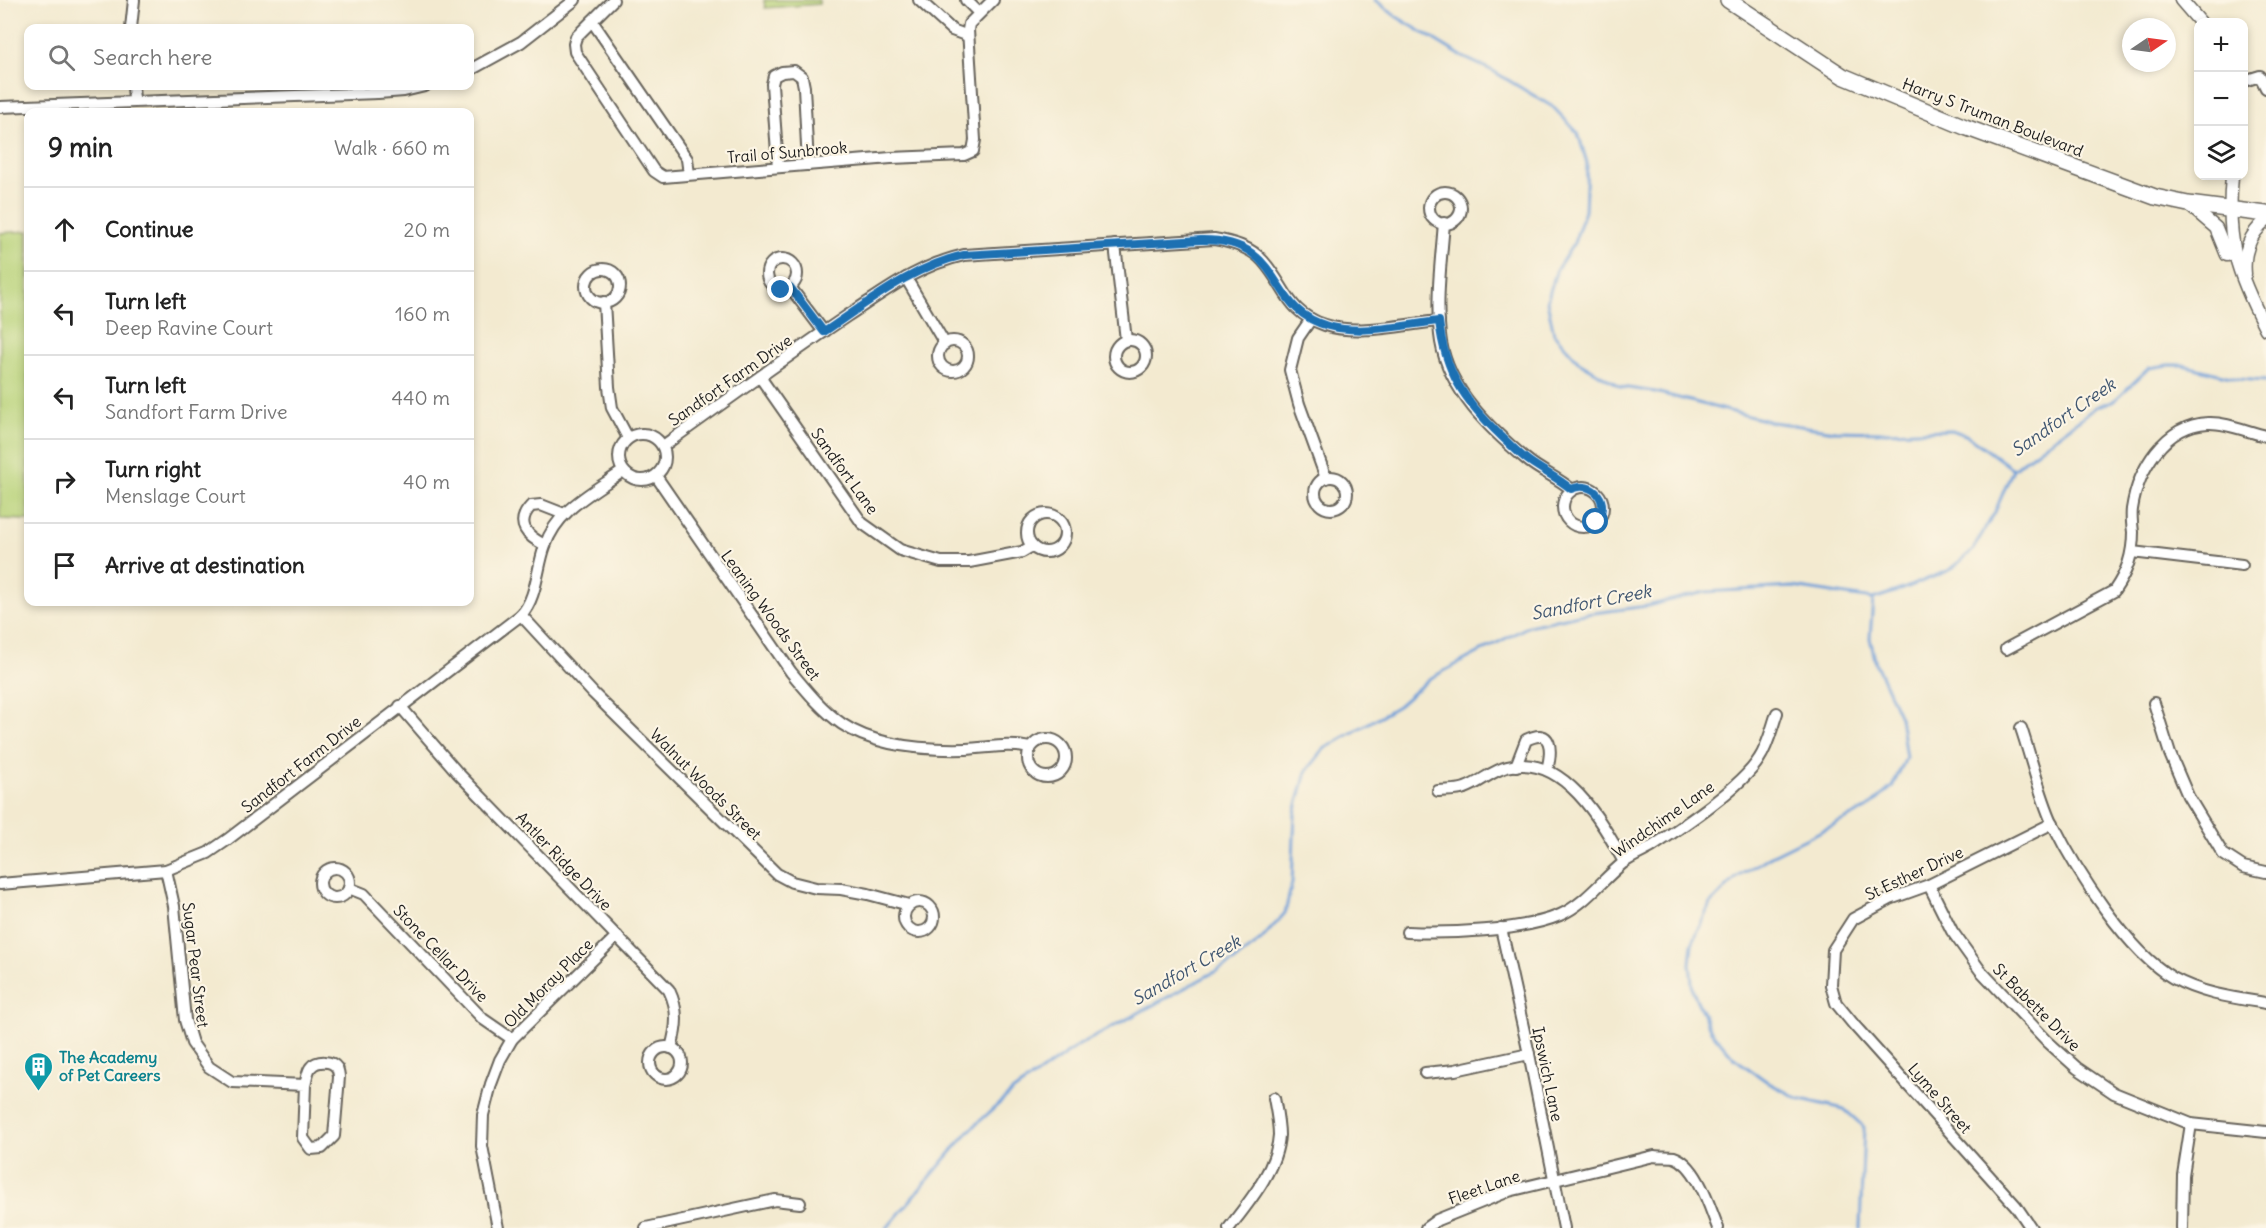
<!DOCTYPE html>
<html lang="en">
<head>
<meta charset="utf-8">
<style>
  :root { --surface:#fff; --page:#f6f6f6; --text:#222; --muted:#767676; --line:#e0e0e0 }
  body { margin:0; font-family:Delius,sans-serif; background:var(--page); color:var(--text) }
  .controls { position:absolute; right:18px; top:18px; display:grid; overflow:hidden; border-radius:12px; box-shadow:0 3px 9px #0003 }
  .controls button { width:54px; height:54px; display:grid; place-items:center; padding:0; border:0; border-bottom:2px solid var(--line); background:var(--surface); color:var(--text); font:30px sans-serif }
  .compass { position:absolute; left:2122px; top:18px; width:54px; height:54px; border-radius:50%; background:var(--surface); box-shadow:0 3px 9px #0003; rotate:77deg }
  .stop { position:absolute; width:18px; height:18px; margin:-14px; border:4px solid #1f6fb2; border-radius:50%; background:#fff }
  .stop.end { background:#1f6fb2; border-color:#fff; box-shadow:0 2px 6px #0008 }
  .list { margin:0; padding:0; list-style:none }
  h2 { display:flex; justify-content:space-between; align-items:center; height:78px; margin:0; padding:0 24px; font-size:26px }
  h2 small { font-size:20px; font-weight:400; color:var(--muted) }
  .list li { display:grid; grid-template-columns:39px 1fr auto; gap:18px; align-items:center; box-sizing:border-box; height:84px; padding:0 24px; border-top:2px solid var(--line) }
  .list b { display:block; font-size:22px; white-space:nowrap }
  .list p { margin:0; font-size:20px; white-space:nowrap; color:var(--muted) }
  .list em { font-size:20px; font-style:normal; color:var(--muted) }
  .icon { flex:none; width:33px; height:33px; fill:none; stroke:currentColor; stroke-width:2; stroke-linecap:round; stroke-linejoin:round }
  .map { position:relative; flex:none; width:2266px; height:1228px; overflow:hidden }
  .search { position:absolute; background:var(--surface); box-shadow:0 3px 9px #0003; left:24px; top:24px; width:450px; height:66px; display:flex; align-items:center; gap:15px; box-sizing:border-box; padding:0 21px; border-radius:12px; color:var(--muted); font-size:22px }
  .panel { position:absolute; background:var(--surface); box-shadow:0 3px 9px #0003; left:24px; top:108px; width:450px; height:498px; border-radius:12px }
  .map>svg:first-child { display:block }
</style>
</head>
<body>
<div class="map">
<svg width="2266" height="1228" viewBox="0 0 2266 1228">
  <rect width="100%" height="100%" fill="#fcf5e5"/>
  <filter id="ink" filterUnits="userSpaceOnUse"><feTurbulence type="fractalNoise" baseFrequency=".0167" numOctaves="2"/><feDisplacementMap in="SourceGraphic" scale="12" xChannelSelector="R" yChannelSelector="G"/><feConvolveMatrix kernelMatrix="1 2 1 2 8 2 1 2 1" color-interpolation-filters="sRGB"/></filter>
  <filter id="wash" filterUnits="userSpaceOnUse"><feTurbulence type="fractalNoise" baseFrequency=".008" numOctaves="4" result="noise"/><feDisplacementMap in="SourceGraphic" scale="24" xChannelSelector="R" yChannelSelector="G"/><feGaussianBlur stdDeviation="1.35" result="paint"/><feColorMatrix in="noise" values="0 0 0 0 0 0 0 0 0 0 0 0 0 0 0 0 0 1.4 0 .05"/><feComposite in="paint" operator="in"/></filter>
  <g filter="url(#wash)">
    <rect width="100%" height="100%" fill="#f3ead0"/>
    <g fill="#b7d278" stroke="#6a774a" stroke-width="1.5">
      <path d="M764,0H819V4L765,8Z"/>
      <path d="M28,231V520L0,519V233Z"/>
    </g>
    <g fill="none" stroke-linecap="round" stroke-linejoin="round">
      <g stroke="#6f9fd8" stroke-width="3">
        <path d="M1375,0L1397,17L1463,57L1493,71L1553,107L1578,133L1587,163L1585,211L1574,243L1557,269L1547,301L1554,334L1579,362L1621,387L1655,392L1772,422L1835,431L1884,432L1952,430L1968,436L2013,469"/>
        <path d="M887,1228L969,1131L1012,1092L1079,1045L1233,962L1261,940L1285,913L1292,883L1295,813L1306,772L1324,749L1398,706L1429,679L1529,626L1578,615L1647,606L1705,592L1793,587L1873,599L1903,589L1950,570L1972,551L1995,512L2013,469L2096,407L2115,400L2149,368L2168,365H2183L2238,379L2266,381"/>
        <path d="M1860,1228L1864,1127L1844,1109L1797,1098L1769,1083L1734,1058L1711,1031L1693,992L1690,964L1692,944L1710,904L1737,877L1769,857L1868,808L1892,787L1906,758L1900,717L1876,664L1870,638L1873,599"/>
      </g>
    </g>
  </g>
  <g filter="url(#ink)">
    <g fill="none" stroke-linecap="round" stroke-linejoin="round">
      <defs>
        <g id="minor">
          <path d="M613,0L576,37L574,44L575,52L654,171L663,177L891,158L964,155L973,151L975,140L968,30L969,24L993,0"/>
          <path d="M919,0L952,30L968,36"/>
          <path d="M966,0L979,13"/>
          <path d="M592,21L687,159L689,174"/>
          <path d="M131,28L134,0"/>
          <path d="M470,70L521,42L575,0"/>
          <path d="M2244,81L2260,76L2266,88"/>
          <path d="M133,86L134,100"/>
          <path d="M0,107L378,93L404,91L425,86"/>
          <path d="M778,167L772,84L774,76L782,72L794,71L802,77L804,87L808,165"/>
          <circle cx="1445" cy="208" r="16"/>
          <path d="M1444,223C1441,262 1435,304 1441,342C1449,390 1490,429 1526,459C1540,471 1557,477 1571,489"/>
          <path d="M1115,245L1126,340"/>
          <circle cx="782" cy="274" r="15"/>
          <circle cx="603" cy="286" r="17"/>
          <path d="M906,278L945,344"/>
          <path d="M790,287L824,332"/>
          <path d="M604,302L609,387L612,408L628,438"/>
          <path d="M1311,319L1298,338L1290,370L1299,404L1326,478"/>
          <circle cx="1130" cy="356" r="16"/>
          <circle cx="953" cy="356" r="15"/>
          <path d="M760,377L862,523L900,550L941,562H969L1022,552L1032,546"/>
          <circle cx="642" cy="457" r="23"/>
          <path d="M663,446C724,402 785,358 847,316C887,290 917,266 964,255L1214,239C1232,242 1251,247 1263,261C1287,288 1286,312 1325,325C1357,336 1405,324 1439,321"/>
          <path d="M656,476L791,672C806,690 822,710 842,724C876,747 926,750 966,749C989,748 1007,743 1030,748"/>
          <circle cx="1331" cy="493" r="16"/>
          <circle cx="1583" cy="507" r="20"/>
          <circle cx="1046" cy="533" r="19"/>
          <path d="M545,545C528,537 514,524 531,506L541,505L564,514"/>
          <path d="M2132,552L2242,565"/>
          <path d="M521,615L593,693L777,874L792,882L816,888L841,889L868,894L909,905"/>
          <path d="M2006,649L2114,591C2127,572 2133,555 2133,532C2132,524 2131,516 2132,509C2138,470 2164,425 2208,423C2226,422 2248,432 2266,436"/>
          <path d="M2154,703L2170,754L2188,796L2223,854L2243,867L2266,872"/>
          <path d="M400,706L457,772L669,990C679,1011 677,1027 671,1048"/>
          <path d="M2021,728C2031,757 2040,797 2053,824C2076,871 2128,952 2173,978C2202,994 2234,998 2266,1003"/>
          <circle cx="1047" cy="758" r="19"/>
          <path d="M1516,766L1526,740C1553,726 1552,751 1547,770"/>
          <path d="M1438,791C1446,790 1457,791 1465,788C1480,783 1491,771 1507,767C1563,752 1602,822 1624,862"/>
          <circle cx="335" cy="883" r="15"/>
          <path d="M166,870L174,906L185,1020L192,1043L209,1067L232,1082L305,1085C307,1080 307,1071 311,1067C317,1060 332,1060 337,1068C338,1069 339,1075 339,1077L334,1136L322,1148L311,1149L303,1138L305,1085"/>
          <path d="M0,884L166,870L208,853L227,840L521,615C537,598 537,567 545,546C557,509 594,492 623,471"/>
          <path d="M1929,885L1952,931L1980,970L2048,1042L2077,1068L2114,1093L2191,1124L2266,1132"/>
          <path d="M349,888L364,894L483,1019L512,1039"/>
          <circle cx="919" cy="917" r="15"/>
          <path d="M1501,928L1529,1054L1564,1228"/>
          <path d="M1407,932C1446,934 1523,931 1560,915C1585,904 1601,881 1623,863C1631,857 1641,853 1650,848C1680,828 1741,788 1759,759C1768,746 1772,727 1777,713"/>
          <circle cx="666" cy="1063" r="16"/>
          <path d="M1425,1073L1455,1070L1529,1054"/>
          <path d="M498,1228L482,1146L483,1115L491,1084L500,1060L512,1039L617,936"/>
          <path d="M646,1228L775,1200L800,1203"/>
          <path d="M1229,1228C1249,1202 1277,1169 1279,1135C1279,1123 1276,1109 1274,1098"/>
          <path d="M1426,1228L1437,1220L1509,1191L1654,1156C1660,1157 1668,1156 1674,1157C1697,1164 1710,1208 1718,1228"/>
          <path d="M2031,1228L2016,1206L1854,1025L1836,1003L1831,985L1833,950L1853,919L1890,899L1929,885L2053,823"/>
          <path d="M2182,1228L2183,1175L2191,1124"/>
        </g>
        <g id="tertiary">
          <path d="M2181,0L2200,22"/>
          <path d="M2232,176C2226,241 2236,271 2266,329"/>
          <path d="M2188,204L2216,228L2227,255"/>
          <path d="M2245,274C2243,254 2249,234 2266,221"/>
        </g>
        <path id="primary" d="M1728,0L1843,76L1965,127L2155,197L2188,204L2266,214"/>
      </defs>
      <use href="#minor" stroke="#67645b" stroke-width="14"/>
      <use href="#tertiary" stroke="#67645b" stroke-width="15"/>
      <use href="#primary" stroke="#67645b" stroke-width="18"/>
      <use href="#minor" stroke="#fff" stroke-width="10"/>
      <use href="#tertiary" stroke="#fff" stroke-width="12"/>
      <use href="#primary" stroke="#fff" stroke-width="15"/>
    </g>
  </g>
  <g fill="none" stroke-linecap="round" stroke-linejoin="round" filter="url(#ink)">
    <path stroke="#1f6fb2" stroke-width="8" d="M781,290L790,287L824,332C869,302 911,267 964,255L1201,240C1287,239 1264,309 1328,326C1363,335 1403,325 1439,321C1445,373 1464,400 1501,436C1510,444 1519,454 1529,461C1543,471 1558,478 1571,489C1594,479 1612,503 1596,522"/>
  </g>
  <defs>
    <symbol id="building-pin" viewBox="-11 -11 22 30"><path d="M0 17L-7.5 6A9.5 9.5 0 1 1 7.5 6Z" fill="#0f9aa8" stroke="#fcf5e5"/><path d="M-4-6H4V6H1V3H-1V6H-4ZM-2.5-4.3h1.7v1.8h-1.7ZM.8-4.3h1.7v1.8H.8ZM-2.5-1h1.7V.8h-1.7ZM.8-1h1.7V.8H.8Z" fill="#fff"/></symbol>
  </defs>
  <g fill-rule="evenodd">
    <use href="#building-pin" x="22" y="1050" width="33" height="45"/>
  </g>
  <g text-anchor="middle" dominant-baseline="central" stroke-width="4.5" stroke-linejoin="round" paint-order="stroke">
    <g font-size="16" fill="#1c1c1c" stroke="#fcf5e5">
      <text transform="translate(1993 117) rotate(21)">Harry S Truman Boulevard</text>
      <text transform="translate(787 152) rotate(-5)">Trail of Sunbrook</text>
      <text transform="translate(730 380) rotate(-35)">Sandfort Farm Drive</text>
      <text transform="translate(845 471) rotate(54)">Sandfort Lane</text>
      <text transform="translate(771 615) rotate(54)">Leaning Woods Street</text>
      <text transform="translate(301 764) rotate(-38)">Sandfort Farm Drive</text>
      <text transform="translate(706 784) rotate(45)">Walnut Woods Street</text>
      <text transform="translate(1663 819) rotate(-35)">Windchime Lane</text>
      <text transform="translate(564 861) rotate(46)">Antler Ridge Drive</text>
      <text transform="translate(1914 873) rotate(-25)">St Esther Drive</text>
      <text transform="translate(441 953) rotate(46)">Stone Cellar Drive</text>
      <text transform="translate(196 965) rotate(83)">Sugar Pear Street</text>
      <text transform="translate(548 983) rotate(-45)">Old Moray Place</text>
      <text transform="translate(2037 1007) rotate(45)">St Babette Drive</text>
      <text transform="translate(1548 1074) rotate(78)">Ipswich Lane</text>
      <text transform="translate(1940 1098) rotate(49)">Lyme Street</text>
      <text transform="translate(1484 1187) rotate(-19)">Fleet Lane</text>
    </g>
    <g font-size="16" font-weight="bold" fill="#0d838f" stroke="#fcf5e5" text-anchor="start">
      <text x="59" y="1057">The Academy<tspan x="59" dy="18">of Pet Careers</tspan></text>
    </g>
    <g font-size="18" font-style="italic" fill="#415771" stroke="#fcf5e5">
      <text transform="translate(2063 417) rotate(-35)">Sandfort Creek</text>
      <text transform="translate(1591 602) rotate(-11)">Sandfort Creek</text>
      <text transform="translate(1186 970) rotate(-30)">Sandfort Creek</text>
    </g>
  </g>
</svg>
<div class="controls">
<button>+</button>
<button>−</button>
<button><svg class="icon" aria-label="layers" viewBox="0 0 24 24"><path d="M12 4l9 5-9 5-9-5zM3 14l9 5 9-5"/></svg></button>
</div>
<svg class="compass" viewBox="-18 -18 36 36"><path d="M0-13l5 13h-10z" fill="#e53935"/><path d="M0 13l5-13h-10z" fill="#767676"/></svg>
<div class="stop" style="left:1596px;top:522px"></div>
<div class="stop end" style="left:781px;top:290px"></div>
<div class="search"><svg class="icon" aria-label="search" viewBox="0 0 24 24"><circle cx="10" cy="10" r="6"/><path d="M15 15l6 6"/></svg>Search here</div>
<section class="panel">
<h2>9 min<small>Walk · 660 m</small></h2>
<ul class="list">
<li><svg class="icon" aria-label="ahead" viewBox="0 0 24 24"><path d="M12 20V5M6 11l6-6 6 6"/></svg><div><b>Continue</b></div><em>20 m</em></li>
<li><svg class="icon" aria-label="left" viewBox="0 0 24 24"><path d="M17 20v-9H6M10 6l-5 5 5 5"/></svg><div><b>Turn left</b><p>Deep Ravine Court</p></div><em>160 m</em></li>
<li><svg class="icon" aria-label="left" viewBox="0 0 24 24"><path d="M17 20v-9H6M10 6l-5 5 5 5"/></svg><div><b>Turn left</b><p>Sandfort Farm Drive</p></div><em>440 m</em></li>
<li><svg class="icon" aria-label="right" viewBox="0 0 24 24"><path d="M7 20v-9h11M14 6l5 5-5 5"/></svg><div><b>Turn right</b><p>Menslage Court</p></div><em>40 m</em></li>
<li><svg class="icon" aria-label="arrive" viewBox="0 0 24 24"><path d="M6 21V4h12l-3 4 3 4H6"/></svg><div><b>Arrive at destination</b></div></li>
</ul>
</section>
</div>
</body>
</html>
